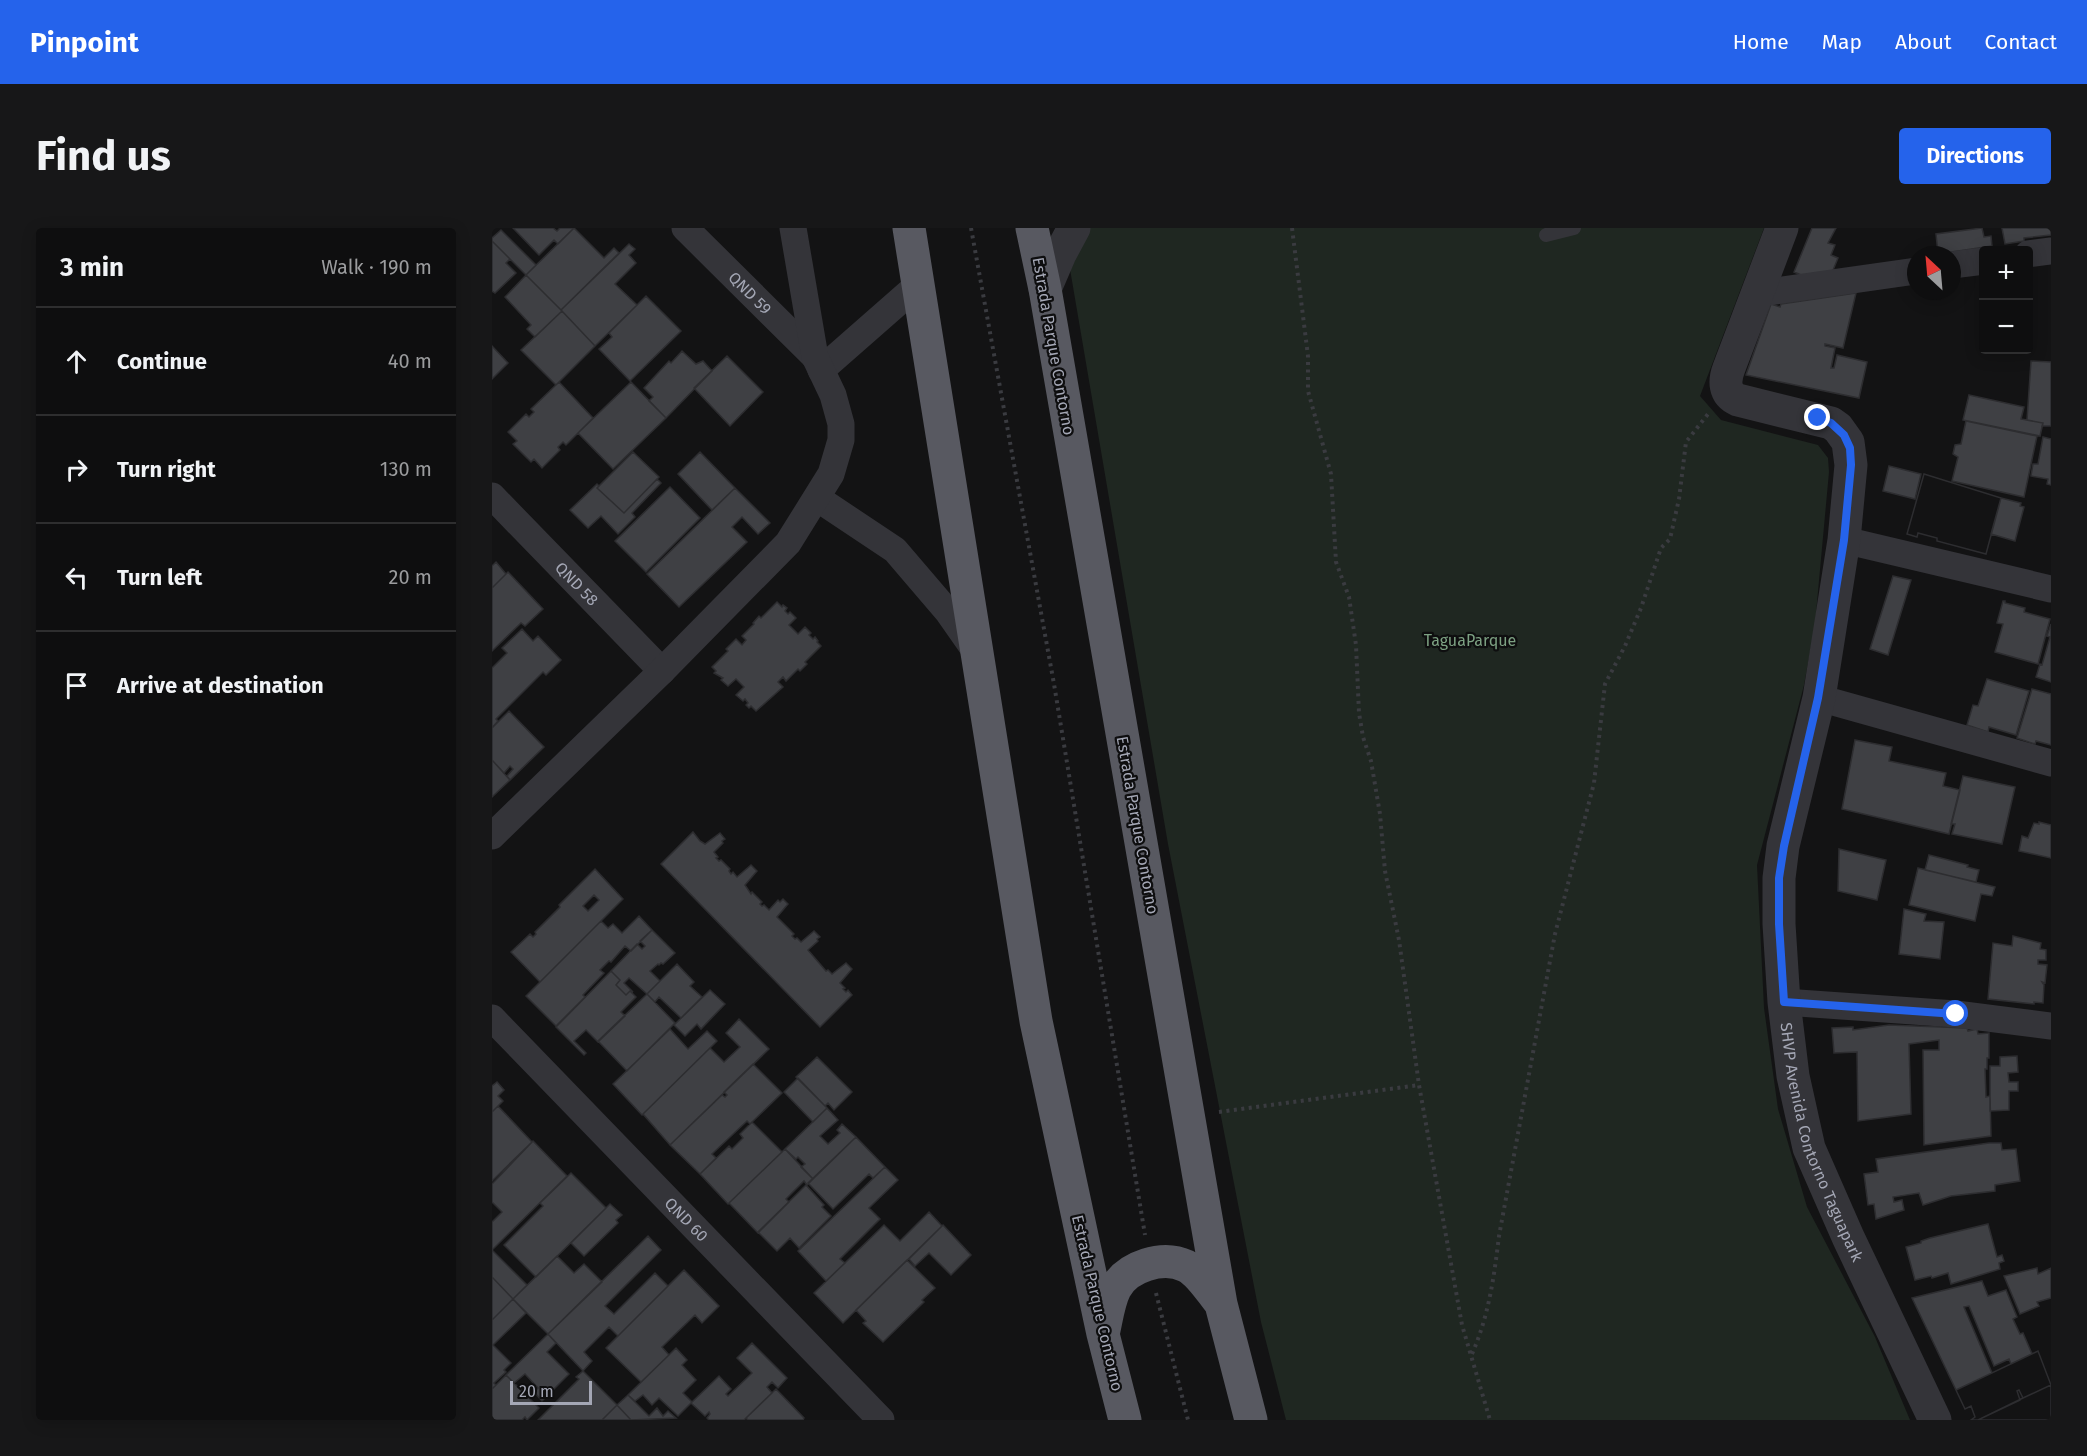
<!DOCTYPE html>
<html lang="en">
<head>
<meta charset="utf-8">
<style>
	:root { --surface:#0e0e0f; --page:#171718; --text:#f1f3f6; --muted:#9b9c9e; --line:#2e2e2f; --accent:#2563eb }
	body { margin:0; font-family:"Fira Sans",sans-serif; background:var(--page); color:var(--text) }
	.controls { position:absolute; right:18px; top:18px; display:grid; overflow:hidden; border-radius:6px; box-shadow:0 3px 15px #0003 }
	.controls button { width:54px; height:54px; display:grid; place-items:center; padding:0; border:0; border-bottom:2px solid var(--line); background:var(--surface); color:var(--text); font:30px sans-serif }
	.compass { position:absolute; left:1415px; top:18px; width:54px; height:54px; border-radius:50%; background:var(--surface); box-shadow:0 3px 15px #0003; rotate:334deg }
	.scale { position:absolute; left:18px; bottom:15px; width:82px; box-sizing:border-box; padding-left:6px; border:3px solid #a4a7b5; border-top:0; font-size:16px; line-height:21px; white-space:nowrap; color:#a4a7b5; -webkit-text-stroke:4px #0e0e0f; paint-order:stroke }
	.stop { position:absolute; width:18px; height:18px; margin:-14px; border:4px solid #2563eb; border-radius:50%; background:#fff }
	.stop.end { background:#2563eb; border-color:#fff; box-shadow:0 2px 6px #0008 }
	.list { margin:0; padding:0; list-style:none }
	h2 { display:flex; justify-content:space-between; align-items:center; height:78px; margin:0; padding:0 24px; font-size:26px }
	h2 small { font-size:20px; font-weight:400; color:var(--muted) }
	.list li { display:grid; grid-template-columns:39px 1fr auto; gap:18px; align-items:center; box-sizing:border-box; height:108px; padding:0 24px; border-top:2px solid var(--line) }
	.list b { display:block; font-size:22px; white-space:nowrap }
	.list em { font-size:20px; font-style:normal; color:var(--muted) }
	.icon { flex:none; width:33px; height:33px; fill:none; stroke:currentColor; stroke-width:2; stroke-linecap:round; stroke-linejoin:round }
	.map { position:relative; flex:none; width:1559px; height:1192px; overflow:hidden; border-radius:6px }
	header { display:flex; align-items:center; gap:36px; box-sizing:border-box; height:84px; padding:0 30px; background:var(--accent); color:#fff }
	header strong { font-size:28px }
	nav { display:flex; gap:33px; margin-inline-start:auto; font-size:21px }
	.intro { display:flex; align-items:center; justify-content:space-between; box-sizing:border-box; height:144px; padding:0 36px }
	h1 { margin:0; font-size:42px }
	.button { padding:15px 27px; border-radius:6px; background:var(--accent); color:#fff; font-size:21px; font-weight:700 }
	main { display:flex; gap:36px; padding:0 36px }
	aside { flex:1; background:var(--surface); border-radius:6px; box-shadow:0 3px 15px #0003 }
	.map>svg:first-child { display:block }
	.green { fill:#1f2721 }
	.building { fill:#3f4044; stroke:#2d2d30; stroke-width:1.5; fill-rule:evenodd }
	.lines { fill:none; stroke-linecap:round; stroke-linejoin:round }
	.path { stroke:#3a3b40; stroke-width:4; stroke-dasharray:3 4.5; stroke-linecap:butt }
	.service { stroke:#343439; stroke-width:14 }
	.minor { stroke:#343439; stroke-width:27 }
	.tertiary { stroke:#343439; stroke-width:33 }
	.trunk { stroke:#585961; stroke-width:33 }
	.route { stroke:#2563eb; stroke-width:8 }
	.labels { text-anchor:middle; stroke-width:4.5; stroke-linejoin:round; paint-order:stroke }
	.street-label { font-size:16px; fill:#a4a7b5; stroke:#0e0e0f }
	.park-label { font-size:16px; fill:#7ca082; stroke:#0e0e0f }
</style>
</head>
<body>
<header>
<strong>Pinpoint</strong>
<nav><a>Home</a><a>Map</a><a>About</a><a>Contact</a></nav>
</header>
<div class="intro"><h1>Find us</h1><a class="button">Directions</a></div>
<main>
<aside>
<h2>3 min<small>Walk · 190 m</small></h2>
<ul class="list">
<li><svg class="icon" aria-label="ahead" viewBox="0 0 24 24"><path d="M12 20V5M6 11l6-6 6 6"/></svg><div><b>Continue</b></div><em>40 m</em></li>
<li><svg class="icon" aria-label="right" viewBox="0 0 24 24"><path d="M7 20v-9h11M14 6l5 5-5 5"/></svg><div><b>Turn right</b></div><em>130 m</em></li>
<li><svg class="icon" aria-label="left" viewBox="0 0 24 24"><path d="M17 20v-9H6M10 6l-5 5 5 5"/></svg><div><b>Turn left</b></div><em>20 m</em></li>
<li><svg class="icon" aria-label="arrive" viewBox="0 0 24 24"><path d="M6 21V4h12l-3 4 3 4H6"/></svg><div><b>Arrive at destination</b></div></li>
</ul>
</aside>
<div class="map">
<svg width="1559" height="1192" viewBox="0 0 1559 1192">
	<rect width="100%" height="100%" fill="#131314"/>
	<path class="green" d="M571 0H1272L1208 168 1229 192 1326 217 1336 230 1337 244 1323 396 1312 457 1265 637 1272 780 1286 881 1315 979 1383 1109 1418 1192H794L769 1094 676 616Z"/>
	<path class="building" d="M21 0H61L65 3 68 0H82L66 16 62 12 47 27Z
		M82 0 112 30 122 20 127 25 69 82 34 47Z
		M1320 0H1344L1336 15 1343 17 1339 27 1346 30 1337 52H1321L1302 44Z
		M1490 0 1492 9 1499 8 1500 18 1446 26 1444 6Z
		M1510 0H1559V7L1532 10V13L1513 16Z
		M9 2 44 37 34 47 0 13V10Z
		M0 13 18 31 14 35 24 45 3 65 0 63Z
		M137 16 143 21 137 27 144 35 123 56 145 77 103 118 69 82Z
		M34 47 70 83 43 109 35 101 39 97 13 69Z
		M1364 65 1351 120 1333 116V118L1343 120 1339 140H1342L1345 127 1375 134 1367 170 1254 147 1279 76 1288 79 1289 76Z
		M154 68 189 103 138 153 107 121 120 109 117 105Z
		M70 83 103 118 64 157 29 122Z
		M0 118 16 135 0 151Z
		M190 123 204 136 211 133 220 143 174 190 157 173 161 169 152 160 177 133 179 135Z
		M235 128 271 164 238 198 202 160Z
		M1539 133 1559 134V198H1550L1551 195 1535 192Z
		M67 154 101 190 74 217 71 214 66 219 68 222 50 240 42 231 39 234 21 216 25 213 16 204 34 186 37 189 42 184 39 181Z
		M139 154 174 190 121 241 86 205Z
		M1477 167 1532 179 1529 191 1551 195 1548 208 1471 192Z
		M1474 193 1545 208 1532 269 1460 253 1466 229 1461 226 1463 217 1469 216Z
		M1551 209 1559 211V257L1555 256 1556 251 1539 248 1541 236H1546Z
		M141 224 167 249 132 285 105 260Z
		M208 224 243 260 220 282 186 246Z
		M1397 238 1429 246 1423 271 1391 263Z
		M1432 246 1509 270 1494 326 1445 313V310L1426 305 1425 309 1415 306Z
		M1432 246 1509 270 1494 326 1445 313V310L1426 305 1425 309 1415 306Z
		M165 251 169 255 140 285 143 289 126 306 109 288 96 300 78 282 105 256 107 258 105 260 132 285Z
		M178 259 208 290 154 344 123 313Z
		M243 260 278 295 266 306 250 289 240 299 255 314 187 379 155 346Z
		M1509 270 1529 275 1528 278 1532 279 1523 313 1499 306Z
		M4 334 14 346 0 360V338Z
		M16 344 51 381 33 398 29 395 0 423V360Z
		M1401 348 1419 352 1396 427 1378 421Z
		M1511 373H1513V375L1533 380 1532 384 1558 391 1546 436 1503 424 1511 396 1505 395Z
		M285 374 290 379 291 377 295 380 293 383 296 386 298 384 304 390 297 397 306 406 313 399 319 405 317 407 321 411 323 409 326 413 325 414 329 418 313 434 315 436 308 443 306 441 294 453 291 449 286 454 291 459 264 483 259 478 257 480 254 477 256 475 253 471 251 473 244 467 252 459 244 451 236 458 229 452 231 450 222 445 224 443 220 439 236 423 234 421 244 411 250 417 254 412 250 408 262 396 261 395 267 388 269 390Z
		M1559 396V454L1544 449 1548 436 1550 437 1558 409 1555 408Z
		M30 401 41 413 46 408 69 432 54 447 51 444 4 491 6 493 0 500V440L15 425 10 420Z
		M1495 451 1537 463 1524 507 1497 499 1496 504 1475 497 1481 477 1486 478Z
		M1540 461 1559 466V517L1544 513 1543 516 1525 510Z
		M17 483 52 519 18 552 15 548 21 541 18 538 12 545 0 532V500Z
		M1363 512 1400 519 1397 533 1454 545 1451 558 1468 562 1457 606 1350 581Z
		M0 532 18 552 0 569Z
		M1471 548 1523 559 1510 616 1460 606 1463 596H1459Z
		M1547 594 1559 597V630L1527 623 1530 608 1536 610 1542 595 1547 596Z
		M201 604 208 613 213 616 228 605 233 611 230 613 231 615 222 624 226 629 224 630 227 633 229 632 238 641 237 643 239 646 241 644 245 649 259 637 265 643 253 657 259 666 260 664 270 674 268 676 270 678 272 677 277 682 286 672 288 674 291 671 296 676 285 689 302 706 300 708 303 711 305 710 309 714 322 703 328 709 325 711 326 713 316 722 334 743 336 742 340 746 354 735 360 741 348 755 353 760 351 761 354 764 356 762 360 767 328 799 169 636Z
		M1347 621 1394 632 1385 672 1346 663Z
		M1437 627 1476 637 1475 639 1487 642 1484 654 1433 642Z
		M1426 640 1503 659 1500 668 1489 666 1483 693 1417 677Z
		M103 641 131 671 48 754 19 724 38 706 41 709 44 706 43 704 68 679 67 677ZM102 667 107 672 96 683 91 678Z
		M1412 681 1434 686 1432 693 1452 694 1448 731 1407 726Z
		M147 688 160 702 139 723 133 718 119 734 117 733 108 742 112 745 91 767 93 769 64 798 34 768 109 693 116 700 121 696 130 705Z
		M160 702 183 725 171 736 169 735 167 737 166 736 158 743 168 753 155 766 137 750 132 755 141 764 138 763 134 767 124 757 128 752 119 743 145 716 150 721 153 718 148 713Z
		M1521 708 1549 715 1548 721 1554 722V732H1546V736L1555 737 1553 755 1550 754 1552 757 1551 775 1542 774V776L1496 771 1501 715 1520 718Z
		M185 736 202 754 198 758 210 769 189 790 167 769 163 774 155 766Z
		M119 743 128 752 124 757 134 767 138 763 144 769 129 784 133 788 106 814 94 802 82 813 94 825 92 827 64 799Z
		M218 762 233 776 209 801 205 796 193 808 182 797Z
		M155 766 183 795 135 843 106 813Z
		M247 791 277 821 178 917 151 886 218 820 232 834 248 819 234 805Z
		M1397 797 1475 800 1476 803 1485 801 1486 806 1497 805V830H1495V841H1493L1494 869 1498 868 1499 908 1432 917 1431 822H1447V812L1417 816 1419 886 1366 893 1365 824 1342 825 1340 800 1361 799V802Z
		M178 801 196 821 215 803 225 813 150 887 121 856Z
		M1525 828 1526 844 1516 845 1517 854H1526V863H1517V882L1498 883V838H1508V829Z
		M325 829 360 864 342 882 336 875 333 878 304 849Z
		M261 836 290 865 258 896 255 893 220 926 224 930 208 946 178 917 230 867 233 869 235 867 232 864Z
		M306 850 335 880 321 894 292 864Z
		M5 854 12 862 6 868 11 873 0 884V858Z
		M6 878 40 914 0 953V884Z
		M335 880 346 892 328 908 336 916 348 905 345 902 350 896 364 909 321 951 309 939 313 936 306 929 304 931 293 921Z
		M260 894 290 924 236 976 208 946 237 918 240 921 251 910 248 906Z
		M364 909 393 939 381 950 377 946 341 981 316 955Z
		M41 913 75 948 0 1022V994L10 984 0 974V956Z
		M1497 915H1509L1510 922 1524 921 1528 953 1503 957V963L1459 968 1431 977 1427 965 1401 969 1402 974 1410 972 1412 982 1384 991 1382 976 1376 977 1372 946 1386 944 1384 931Z
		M293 921 321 951 315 957 312 953 294 971 297 974 266 1005 237 975Z
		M393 939 406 952 377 980 388 991 348 1031 353 1035 334 1053 306 1023Z
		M79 945 114 980 44 1049 12 1017 51 978 48 975Z
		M314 957 332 977 330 979 339 988 307 1020 298 1010 285 1023 266 1004Z
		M118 976 130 987 124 992 126 995 92 1028 79 1015Z
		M437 984 450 998 351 1095 322 1065 392 997 408 1013Z
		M1496 996 1505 1029 1510 1027 1512 1033 1507 1035 1508 1041 1459 1056 1456 1045 1440 1050 1439 1048 1423 1052 1414 1019 1429 1015V1013L1438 1010Z
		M451 997 479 1027 459 1047 437 1025 423 1038 417 1031Z
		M156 1008 169 1022 113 1078 122 1086 163 1045 176 1058 126 1108 117 1099 92 1124 100 1133 91 1143 56 1106Z
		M0 1022 35 1057 21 1071 0 1049Z
		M65 1028 82 1045 92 1036 110 1054 56 1106 21 1071Z
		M415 1032 443 1060 430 1072 432 1074 391 1114 371 1095 374 1093 364 1082Z
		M1545 1040 1546 1046 1559 1040V1070L1545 1074 1547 1078 1528 1086 1512 1048Z
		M192 1042 227 1078 210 1095 203 1087 170 1119 177 1127 149 1154 114 1120Z
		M0 1049 21 1071 0 1092Z
		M1490 1053 1496 1068 1514 1062 1525 1089 1521 1091 1528 1106 1531 1105 1540 1126 1519 1136 1517 1131 1502 1138 1477 1078 1472 1079 1500 1145 1464 1162 1420 1070Z
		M21 1071 34 1085 1 1117 19 1135 12 1142 14 1144 2 1155 4 1157 0 1161V1092Z
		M56 1106 64 1115 55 1124 77 1146 50 1173 42 1164 46 1160 33 1146 22 1155 14 1147Z
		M260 1115 295 1150 286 1160 280 1154 275 1159 280 1165 252 1192H217L215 1190 218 1186 217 1184 213 1188 199 1175 227 1148 239 1161 234 1166 236 1168 260 1145 245 1130Z
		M184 1120 195 1132 190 1137 204 1152 191 1165 200 1174 186 1188 167 1170 160 1177 151 1167 143 1173 136 1167Z
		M1546 1123 1559 1157 1531 1170 1527 1162 1525 1163 1528 1172 1486 1192H1479L1483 1189 1479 1178 1473 1181 1464 1162Z
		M1546 1123 1559 1157 1531 1170 1527 1162 1525 1163 1528 1172 1486 1192H1479L1483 1189 1479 1178 1473 1181 1464 1162Z
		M91 1143 125 1177 110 1192H46L87 1151 84 1149Z
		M14 1147 47 1180 35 1192 33 1189 30 1192H0V1161Z
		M1559 1157V1192H1486L1531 1170Z
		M1559 1157V1192H1486L1531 1170Z
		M284 1161 312 1190 311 1192H256L254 1190Z
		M136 1167 157 1188 165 1180 171 1188 176 1183 184 1190 139 1192 125 1177Z
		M125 1177 139 1192H110Z"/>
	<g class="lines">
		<path class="path" d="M479 0 562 456 653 1007
			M800 0 816 128V163L839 246 844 334 857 369 864 417 867 485 871 509 879 533 888 586 893 643 907 712 927 857 970 1097 998 1192
			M727 884 927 857
			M664 1065 696 1192
			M980 1126C997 1087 1002 1049 1007 1008L1063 706 1102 555 1113 456 1133 418 1149 380 1169 320 1178 311 1187 271 1194 214 1216 186"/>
		<path class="service" d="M1054 7 1082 0"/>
		<g class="minor">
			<path id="s1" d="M193 0 323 129"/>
			<path d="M1536 26 1559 23"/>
			<path d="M1460 37 1492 33"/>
			<path d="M1263 66 1424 43"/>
			<path d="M329 142 427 56"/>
			<path id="s2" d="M0 268 170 443"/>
			<path d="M325 270 403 322 456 384 484 424"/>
			<path d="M1352 312 1559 361"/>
			<path d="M1327 470 1559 535"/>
			<path d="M0 608 170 443 296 315 339 246 349 212V196L341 167 323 129 301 0"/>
			<path d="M1292 774 1464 786 1559 798"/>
			<path id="s3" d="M0 790 389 1192"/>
		</g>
		<g class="tertiary">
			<path id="s4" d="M1290 0 1237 140C1232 153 1232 166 1246 172L1339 195 1346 200 1356 214 1359 237 1352 312 1327 470 1291 618 1287 650V696L1292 774 1301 848 1317 920 1356 1009 1443 1192"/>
			<path d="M553 61 568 26 582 0"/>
		</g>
		<path class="trunk" d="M417 0 544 793 611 1106 633 1192
			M540 0 553 61 729 1076 759 1192
			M612 1102C615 1088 617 1073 623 1061 635 1038 671 1027 694 1038 708 1045 719 1064 729 1076"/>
	</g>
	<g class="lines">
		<path class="route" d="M1326 190 1339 195 1352 207 1358 220 1359 237 1352 312 1326 470 1292 618 1287 650V696L1292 774 1464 786"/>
	</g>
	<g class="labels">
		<g class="street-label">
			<text dy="6" stroke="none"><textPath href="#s1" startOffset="92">QND 59</textPath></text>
			<text transform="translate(562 118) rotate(80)" y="6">Estrada Parque Contorno</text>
			<text dy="6" stroke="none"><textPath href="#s2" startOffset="122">QND 58</textPath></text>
			<text transform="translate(646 597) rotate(80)" y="6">Estrada Parque Contorno</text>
			<text dy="6" stroke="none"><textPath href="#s4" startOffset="1022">SHVP Avenida Contorno Taguapark</textPath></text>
			<text dy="6" stroke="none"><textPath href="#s3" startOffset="280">QND 60</textPath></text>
			<text transform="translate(606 1075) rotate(77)" y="6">Estrada Parque Contorno</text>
		</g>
		<g class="park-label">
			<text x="978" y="418">TaguaParque</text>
		</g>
	</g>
</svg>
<div class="controls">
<button>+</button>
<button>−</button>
</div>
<svg class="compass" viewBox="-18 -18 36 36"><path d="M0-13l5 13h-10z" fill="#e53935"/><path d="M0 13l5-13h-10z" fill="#9b9c9e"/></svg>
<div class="scale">20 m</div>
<div class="stop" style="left:1464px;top:786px"></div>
<div class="stop end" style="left:1326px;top:190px"></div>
</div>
</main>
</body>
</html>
